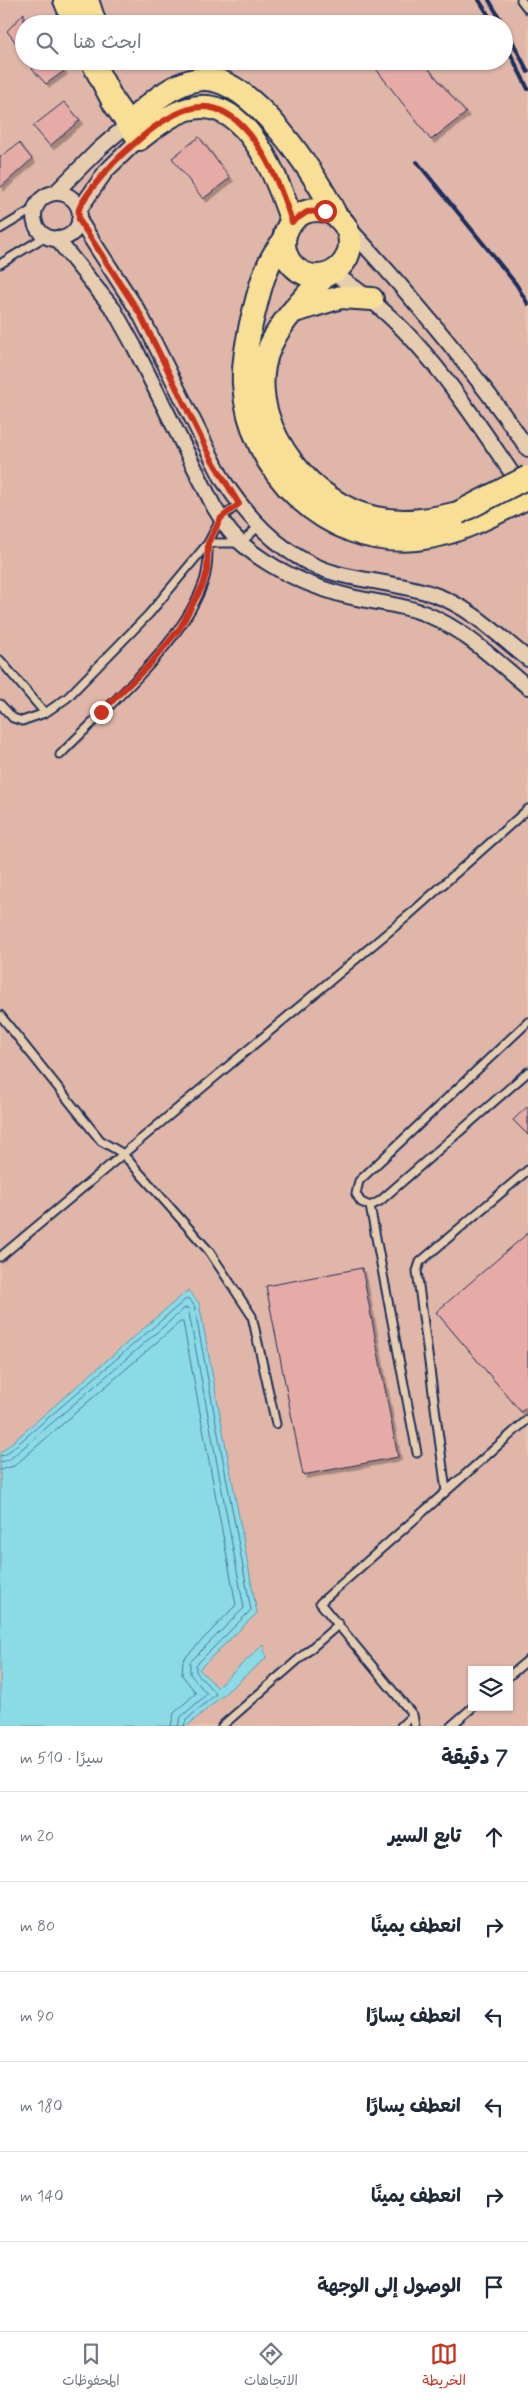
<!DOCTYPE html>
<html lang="ar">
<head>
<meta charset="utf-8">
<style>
	:root { --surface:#fff; --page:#f2f2f3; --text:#1f2937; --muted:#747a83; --line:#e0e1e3; --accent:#c8321e }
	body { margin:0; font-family:Mynerve,"Playpen Sans Arabic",sans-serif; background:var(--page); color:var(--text); direction:rtl }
	.controls { position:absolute; right:15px; bottom:15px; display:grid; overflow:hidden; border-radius:0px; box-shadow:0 1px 4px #0004 }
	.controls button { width:45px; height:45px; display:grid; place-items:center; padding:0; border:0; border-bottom:1px solid var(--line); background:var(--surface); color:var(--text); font:25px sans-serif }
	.stop { position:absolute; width:15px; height:15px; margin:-11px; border:4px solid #c8321e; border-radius:50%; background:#fff }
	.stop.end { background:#c8321e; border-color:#fff; box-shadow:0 1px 5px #0008 }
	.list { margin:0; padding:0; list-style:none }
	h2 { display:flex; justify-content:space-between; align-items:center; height:65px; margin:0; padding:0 20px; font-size:21px }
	h2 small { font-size:16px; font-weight:400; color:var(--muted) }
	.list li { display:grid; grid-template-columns:32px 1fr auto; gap:15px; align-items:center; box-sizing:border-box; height:90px; padding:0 20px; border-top:1px solid var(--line) }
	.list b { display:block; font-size:19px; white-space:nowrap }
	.list em { font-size:16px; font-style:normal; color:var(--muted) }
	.icon { flex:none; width:28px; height:28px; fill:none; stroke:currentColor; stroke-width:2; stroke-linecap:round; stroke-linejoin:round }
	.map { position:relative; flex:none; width:528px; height:1726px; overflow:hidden; direction:ltr }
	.search { position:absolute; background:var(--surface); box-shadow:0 1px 4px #0004; left:15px; right:15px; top:15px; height:55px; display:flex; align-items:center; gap:12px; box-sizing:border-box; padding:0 18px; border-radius:28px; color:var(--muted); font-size:19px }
	.sheet { height:605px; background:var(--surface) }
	nav { display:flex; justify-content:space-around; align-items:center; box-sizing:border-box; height:70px; border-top:1px solid var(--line); background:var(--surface); font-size:14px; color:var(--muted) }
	nav a { display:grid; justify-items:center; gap:2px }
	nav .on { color:var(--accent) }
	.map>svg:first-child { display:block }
	.built { fill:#dfb6a8; fill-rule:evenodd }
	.water { fill:#8bdbe7; stroke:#5e96b0 }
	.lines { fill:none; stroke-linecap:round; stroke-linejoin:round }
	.shore { stroke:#487495; stroke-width:1 }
	.building { fill:#e6aba7; stroke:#1b2f5e; filter:url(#shadow) }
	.service-casing { stroke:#1b2f5e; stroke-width:11 }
	.minor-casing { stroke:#1b2f5e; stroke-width:18 }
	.primary-casing { stroke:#1b2f5e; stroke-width:26 }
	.service { stroke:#e7cdaf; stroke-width:7 }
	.minor { stroke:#e7cdaf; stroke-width:14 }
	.primary { stroke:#f9df96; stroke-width:22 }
	.rail { stroke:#1b2f5e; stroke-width:4 }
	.primary-bridge-casing { stroke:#1b2f5e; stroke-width:26; stroke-linecap:butt }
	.primary-bridge { stroke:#f9df96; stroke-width:22 }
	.route { stroke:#c8321e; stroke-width:6 }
</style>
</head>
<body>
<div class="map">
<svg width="528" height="1726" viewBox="0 0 528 1726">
	<defs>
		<filter id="shadow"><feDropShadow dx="3.5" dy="3.5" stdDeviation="0" flood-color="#0004"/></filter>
	</defs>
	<rect width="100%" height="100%" fill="#e7c3ad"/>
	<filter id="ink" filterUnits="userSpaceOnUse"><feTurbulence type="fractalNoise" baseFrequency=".02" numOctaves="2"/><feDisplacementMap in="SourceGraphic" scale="10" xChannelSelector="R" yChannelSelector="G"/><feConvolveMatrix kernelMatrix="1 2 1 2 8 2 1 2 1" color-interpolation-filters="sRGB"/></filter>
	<g filter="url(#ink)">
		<path class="built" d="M0 0H528V1726H187L266 1658 263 1645 217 1687 0 1453ZM24 24H504V61H24ZM472 1670H509V1707H472Z"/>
		<path class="water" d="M188 1290 199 1303 257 1613 199 1669 217 1687 263 1645 266 1658 187 1726H0V1453Z"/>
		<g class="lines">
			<path class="shore" d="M0 1456 5 1455 186 1299H189L194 1305 251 1610 196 1665V1672L216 1694 186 1720 184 1726
				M0 1462 9 1460 185 1308H188L244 1608 190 1662V1674L207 1694 181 1717 178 1726
				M0 1470 14 1466 180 1322H183L236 1605 183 1660 182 1675 196 1693 174 1713 171 1726"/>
		</g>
		<path class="building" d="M24 13V53L7 31Z
			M40 61H56L64 71 46 84 32 69Z
			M386 61H422L466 113 431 140 376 69Z
			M64 102 80 120 50 146 33 126Z
			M199 137 230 178 203 199 172 158Z
			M19 143 32 159 0 188V157Z
			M528 1106V1135L513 1120Z
			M528 1233V1406L521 1412 436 1312Z
			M362 1268 398 1457 303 1475 266 1286Z"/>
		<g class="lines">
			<g class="service-casing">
				<path id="service" d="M521 0 528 9
					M0 229 35 208
					M0 264 46 236
					M208 543H241L259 526
					M0 660 45 713
					M0 704 13 718 22 721 45 713 67 698 149 614 208 543 221 518 239 504
					M60 755C106 707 180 647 203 584 208 571 208 556 208 543
					M0 1015 101 1141 122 1153 209 1251 252 1316 276 1424
					M528 1022 359 1181 356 1194 361 1202 370 1206 380 1201 528 1072
					M370 1206 417 1453
					M0 1257 410 914 528 809
					M446 1491 417 1271 420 1262 528 1170
					M509 1676 528 1660
					M222 1726 339 1624
					M401 1726 413 1715
					M415 1726 413 1715 320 1603 528 1419
					M451 1726 473 1707"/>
			</g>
			<g class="minor-casing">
				<path id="minor" d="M55 193 99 149 128 124
					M34 216a23 23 0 1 1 46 0a23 23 0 1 1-46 0Z
					M79 210 106 171 139 139
					M79 220 140 314 223 480C250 521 288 561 338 574 370 582 403 584 435 595 470 607 499 636 528 659
					M345 224C411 295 473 369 528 449
					M56 238 114 310 134 346 214 507C220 516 225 527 233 535 263 567 314 589 356 598 379 603 405 605 426 614 465 630 496 661 528 687
					M332 273C416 322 468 410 522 488"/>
			</g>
			<g class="primary-casing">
				<path id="primary" d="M65 0 75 24
					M87 0 95 24
					M92 61 114 103 139 139C153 128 170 114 188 109 246 92 278 180 292 222
					M128 124C147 106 174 81 202 79 251 75 317 176 336 216
					M284 243a33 33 0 1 1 66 0a33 33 0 1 1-66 0Z
					M284 241C264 262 258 297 251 324 247 344 243 364 244 384 249 471 327 548 416 539 457 535 491 515 528 497
					M325 276C302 301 270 330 264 366 252 432 313 505 375 518 404 524 430 520 458 513
					M295 311 341 297 372 299"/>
			</g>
			<use href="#service" class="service"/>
			<use href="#minor" class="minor"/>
			<use href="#primary" class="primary"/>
			<path class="rail" d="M479 0 494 24
				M489 0 503 24
				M504 25 528 72
				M504 41 528 89
				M417 162 516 284 528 304"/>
			<g class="primary-bridge-casing">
				<path id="primary-bridge" d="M458 513 528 477"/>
			</g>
			<use href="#primary-bridge" class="primary-bridge"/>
		</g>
	</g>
	<g class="lines" filter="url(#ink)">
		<path class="route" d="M101 712 150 664 180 628 203 585 207 571 208 543 221 518 239 504 211 458 140 314 79 220C79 217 78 212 79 209 85 194 114 161 127 150 145 134 163 118 186 110 244 89 279 181 292 222L307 212 325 211"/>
	</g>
</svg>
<div class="controls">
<button><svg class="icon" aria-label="layers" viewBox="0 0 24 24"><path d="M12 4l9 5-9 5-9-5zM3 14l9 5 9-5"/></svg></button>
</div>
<div class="stop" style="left:325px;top:211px"></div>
<div class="stop end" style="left:101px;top:712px"></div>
<div class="search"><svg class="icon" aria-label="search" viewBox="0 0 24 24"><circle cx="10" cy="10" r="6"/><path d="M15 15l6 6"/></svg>ابحث هنا</div>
</div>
<section class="sheet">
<h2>7 دقيقة<small>سيرًا · 510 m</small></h2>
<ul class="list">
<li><svg class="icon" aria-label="ahead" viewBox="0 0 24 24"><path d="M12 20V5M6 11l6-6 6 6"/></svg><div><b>تابع السير</b></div><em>20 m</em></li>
<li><svg class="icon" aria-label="right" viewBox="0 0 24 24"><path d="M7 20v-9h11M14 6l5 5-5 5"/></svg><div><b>انعطف يمينًا</b></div><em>80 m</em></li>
<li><svg class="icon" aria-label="left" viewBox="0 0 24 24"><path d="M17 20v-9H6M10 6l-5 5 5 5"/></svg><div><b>انعطف يسارًا</b></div><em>90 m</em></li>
<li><svg class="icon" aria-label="left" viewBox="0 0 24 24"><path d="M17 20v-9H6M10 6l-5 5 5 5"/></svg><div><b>انعطف يسارًا</b></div><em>180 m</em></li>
<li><svg class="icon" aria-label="right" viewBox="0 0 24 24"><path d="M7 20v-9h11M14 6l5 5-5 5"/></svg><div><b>انعطف يمينًا</b></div><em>140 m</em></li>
<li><svg class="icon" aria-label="arrive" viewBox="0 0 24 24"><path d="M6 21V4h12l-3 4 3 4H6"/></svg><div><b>الوصول إلى الوجهة</b></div></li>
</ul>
</section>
<nav>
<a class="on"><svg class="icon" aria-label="map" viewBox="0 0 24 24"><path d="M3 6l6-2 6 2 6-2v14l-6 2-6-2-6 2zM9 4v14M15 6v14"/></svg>الخريطة</a>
<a><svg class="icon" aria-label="directions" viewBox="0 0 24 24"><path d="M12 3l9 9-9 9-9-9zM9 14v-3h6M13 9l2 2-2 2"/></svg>الاتجاهات</a>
<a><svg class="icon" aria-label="saved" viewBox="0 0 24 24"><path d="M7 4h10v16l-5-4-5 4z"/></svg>المحفوظات</a>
</nav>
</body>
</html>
